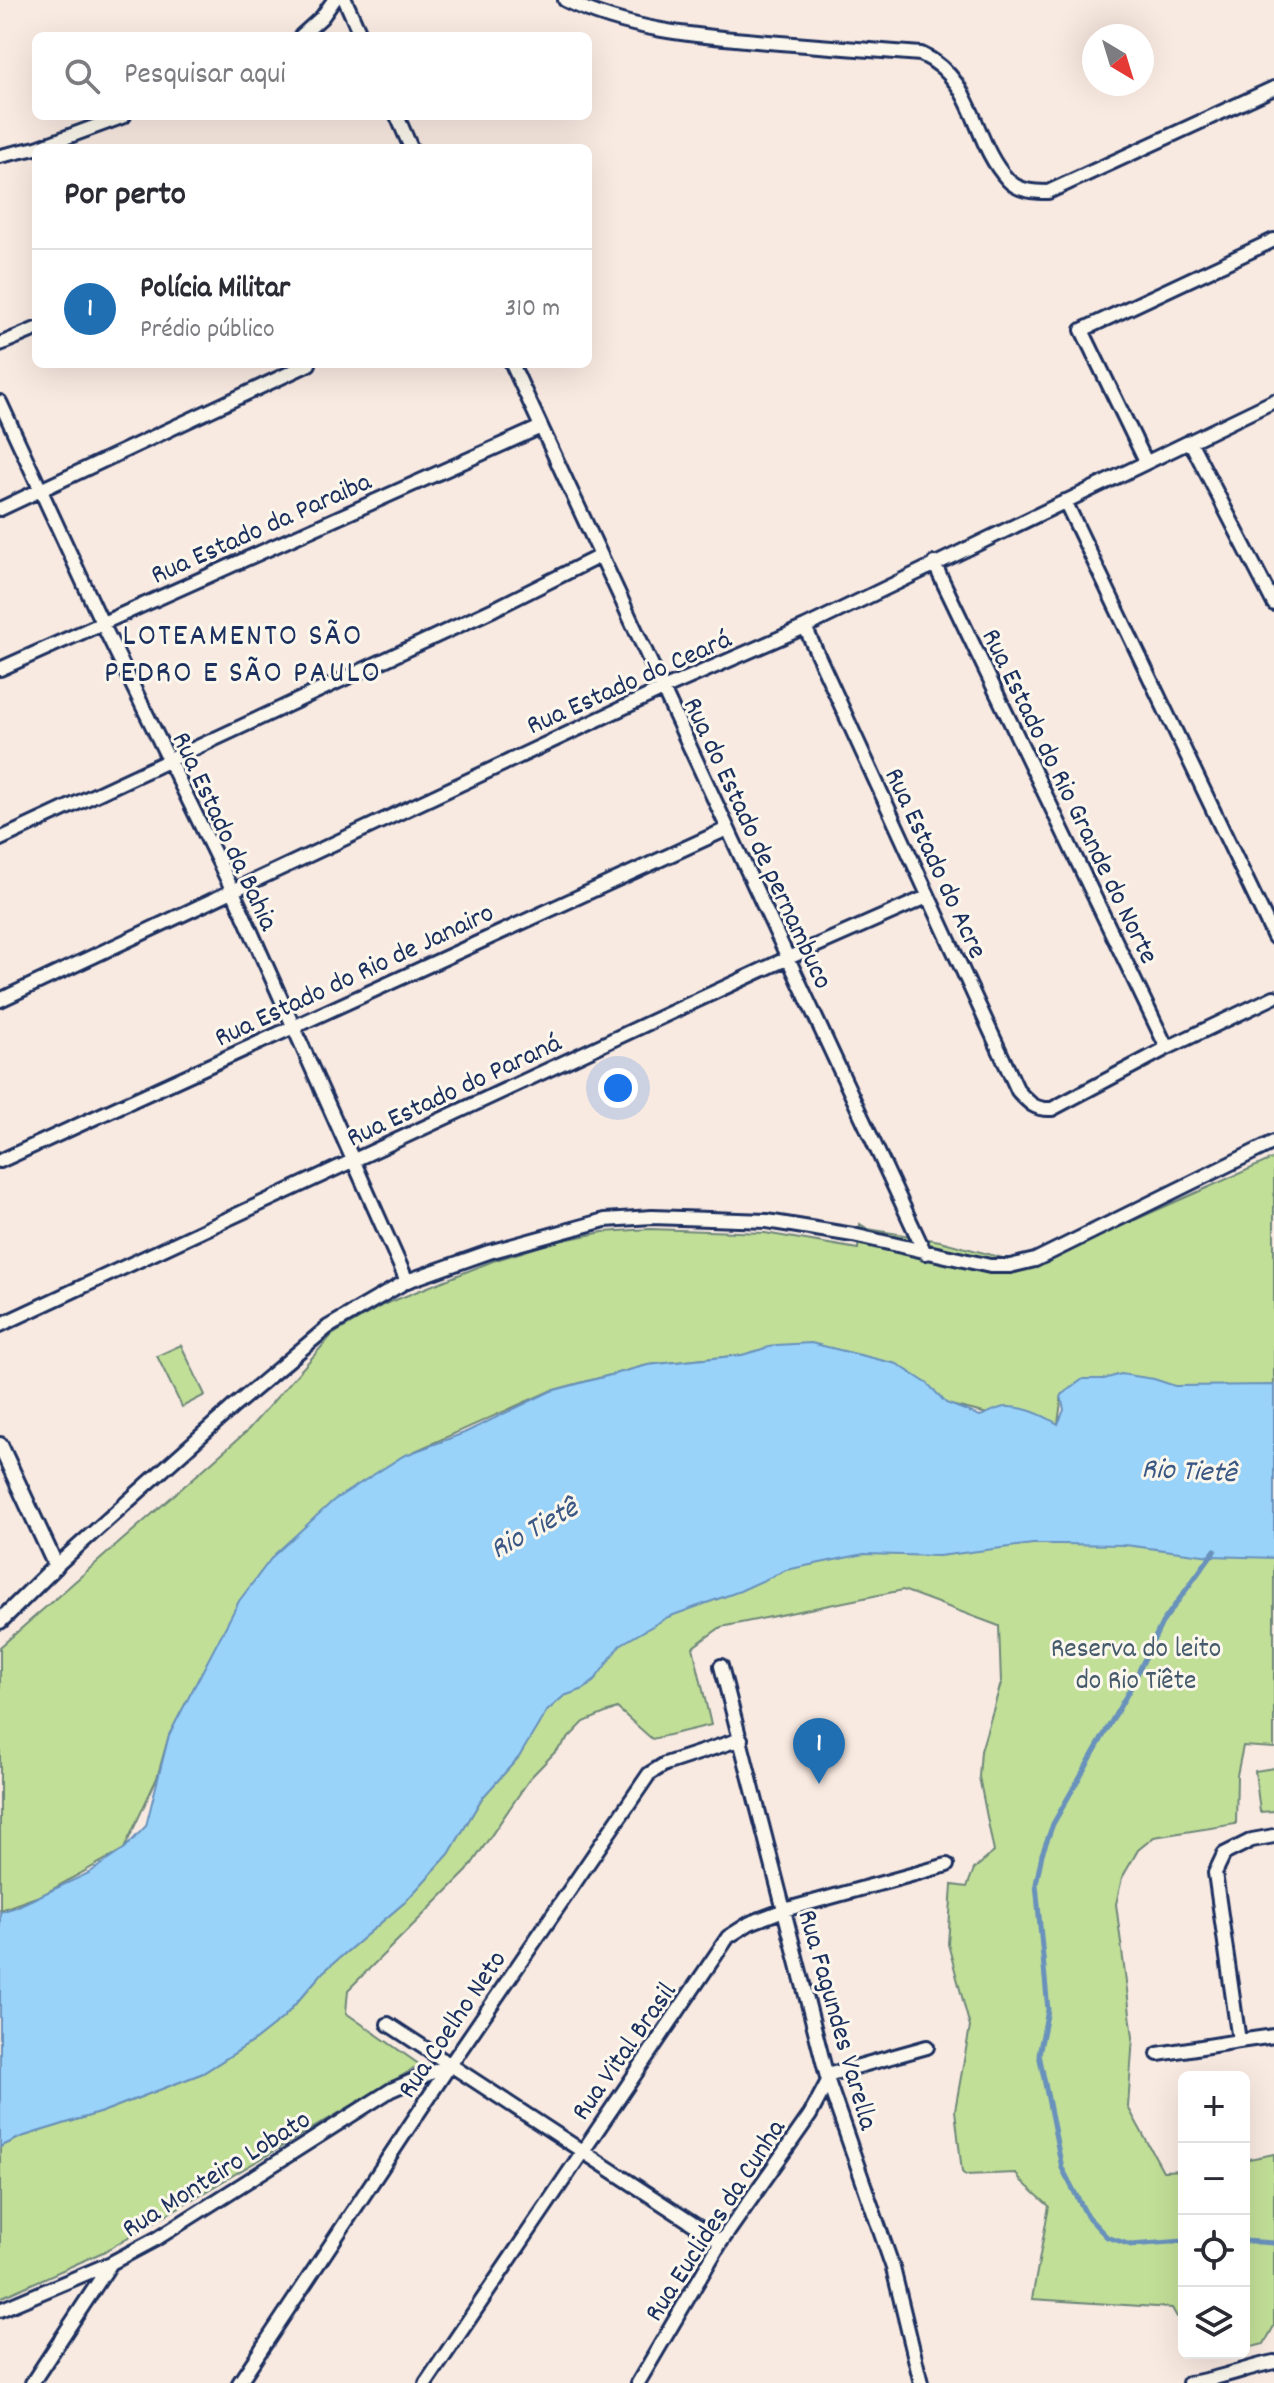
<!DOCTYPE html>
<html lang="pt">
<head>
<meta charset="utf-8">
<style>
	:root { --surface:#fff; --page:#f2f2f3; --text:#2b2b33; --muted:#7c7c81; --line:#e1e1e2; --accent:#1f6fb2 }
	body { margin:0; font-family:Dekko,sans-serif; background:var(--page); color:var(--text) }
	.controls { position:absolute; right:24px; bottom:24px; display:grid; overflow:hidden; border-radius:12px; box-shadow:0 8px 32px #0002 }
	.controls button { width:72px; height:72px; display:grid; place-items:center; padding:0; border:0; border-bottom:2px solid var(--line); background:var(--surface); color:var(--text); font:40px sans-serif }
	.compass { position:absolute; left:1082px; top:24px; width:72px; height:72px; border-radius:50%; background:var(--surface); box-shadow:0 8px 32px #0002; rotate:142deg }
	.you { position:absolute; left:618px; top:1088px; width:28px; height:28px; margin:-20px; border:6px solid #fff; border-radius:50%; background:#1a73e8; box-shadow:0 0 0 12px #1a73e833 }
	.badge { display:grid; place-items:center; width:52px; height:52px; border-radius:50%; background:var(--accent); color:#fff; font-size:26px; font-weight:700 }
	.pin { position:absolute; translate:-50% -66px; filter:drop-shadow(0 2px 4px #0008) }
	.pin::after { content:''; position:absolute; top:42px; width:28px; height:24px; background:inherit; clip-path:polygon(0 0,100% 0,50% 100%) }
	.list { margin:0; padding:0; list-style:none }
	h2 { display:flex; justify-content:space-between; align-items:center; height:104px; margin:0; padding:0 32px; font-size:34px }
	h2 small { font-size:26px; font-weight:400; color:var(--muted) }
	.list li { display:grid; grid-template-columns:52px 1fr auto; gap:24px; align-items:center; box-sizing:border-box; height:120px; padding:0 32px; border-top:2px solid var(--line) }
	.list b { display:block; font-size:30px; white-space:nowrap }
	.list p { margin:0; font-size:26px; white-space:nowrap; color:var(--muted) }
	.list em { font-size:26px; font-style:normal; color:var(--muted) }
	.icon { flex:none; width:44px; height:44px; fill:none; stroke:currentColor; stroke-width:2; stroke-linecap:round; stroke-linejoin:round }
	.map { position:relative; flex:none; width:1274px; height:2383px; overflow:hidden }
	.search { position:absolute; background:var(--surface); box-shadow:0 8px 32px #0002; left:32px; top:32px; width:560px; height:88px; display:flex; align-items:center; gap:20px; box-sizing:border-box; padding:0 28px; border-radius:12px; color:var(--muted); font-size:30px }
	.panel { position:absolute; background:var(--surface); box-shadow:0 8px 32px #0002; left:32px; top:144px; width:560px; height:224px; border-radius:12px }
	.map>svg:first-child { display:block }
	.green { fill:#c2df97; stroke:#6e877a; stroke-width:2 }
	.water { fill:#9ad3fa; stroke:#6791bc; stroke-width:2 }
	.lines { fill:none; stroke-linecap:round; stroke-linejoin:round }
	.stream { stroke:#6791bc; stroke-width:5 }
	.minor-casing { stroke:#1b2f5e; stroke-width:18 }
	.tertiary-casing { stroke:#1b2f5e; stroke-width:20 }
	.minor { stroke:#fbf7ec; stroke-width:12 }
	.tertiary { stroke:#fbf7ec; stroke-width:14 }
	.labels { text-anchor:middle; stroke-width:6; stroke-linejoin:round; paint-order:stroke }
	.street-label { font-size:28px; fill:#1b2f5e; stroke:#fbf7ec }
	.park-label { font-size:28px; fill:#455b6c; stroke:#fbf7ec }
	.water-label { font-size:30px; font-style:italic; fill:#3b5885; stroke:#fbf7ec }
	.quarter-label { font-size:32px; letter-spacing:2px; fill:#1b2f5e; stroke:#fbf7ec }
</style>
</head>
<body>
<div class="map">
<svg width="1274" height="2383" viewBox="0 0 1274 2383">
	<rect width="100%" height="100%" fill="#f9eae1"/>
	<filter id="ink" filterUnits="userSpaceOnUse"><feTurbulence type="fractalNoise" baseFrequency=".0125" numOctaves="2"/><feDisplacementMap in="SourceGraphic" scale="16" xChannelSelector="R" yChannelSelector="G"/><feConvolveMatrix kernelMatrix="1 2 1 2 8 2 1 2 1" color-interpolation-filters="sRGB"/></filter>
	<g filter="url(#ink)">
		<path class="green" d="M1274 1158V1386L1062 1394 1058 1424 988 1414 742 1355 648 1365 550 1391 415 1451 261 1572 223 1633 169 1735 157 1778 124 1849 42 1895 0 1910V1647L246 1432 332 1335 383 1305 493 1261 554 1242 603 1232 650 1229 765 1233 858 1249 860 1224 868 1229 940 1241 1010 1260 1054 1256Z
			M181 1345 205 1395 182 1407 157 1356Z
			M1274 1535V1748L1243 1746 1237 1775 1236 1824 1154 1837 1138 1850 1122 1878 1116 1904 1133 2037 1128 2107 1163 2171 1184 2170V2319L1177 2317 1172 2308 1032 2299 1049 2206 1019 2179 1016 2173 965 2175 962 2172 955 2110 970 2027 948 1944 952 1885 967 1887 974 1869 994 1852 979 1777 981 1751 1001 1683 999 1626 903 1590 721 1627 693 1647 711 1725 652 1739 617 1708 584 1722 531 1777 467 1871 348 1990 346 2013 420 2065 103 2252 0 2298V2147L21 2137 102 2112 203 2073 255 2040 284 2017 323 1972 405 1902 449 1854 482 1798 519 1757 533 1731 518 1711 753 1551Z
			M1274 1768V1811L1260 1812 1255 1771Z
			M1274 2154V2326L1264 2344 1244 2349V2160Z"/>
		<path class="water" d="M811 1343 897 1364 928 1384 946 1403 980 1416C989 1414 997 1407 1006 1407 1024 1406 1043 1415 1058 1424L1064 1410 1061 1395 1083 1379H1104L1121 1374 1154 1379 1175 1386 1274 1385V1558L1211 1556 1125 1545 1060 1544H1033L939 1556 864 1554 786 1570 740 1591 668 1617 620 1645 594 1681 584 1689 564 1696 546 1712 519 1757 482 1798 449 1854 405 1902 323 1972 284 2017 255 2040 203 2073 102 2112 21 2137 0 2147V1912L16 1907 89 1873 124 1849 146 1826 169 1735 239 1601 273 1556 334 1500 403 1456 464 1433 551 1391 648 1365 742 1355 776 1345Z"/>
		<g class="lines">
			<path class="stream" d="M1184 2241 1131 2245 1107 2237 1087 2216 1062 2168 1039 2054 1048 2010 1036 1884 1042 1854 1053 1824 1130 1689 1162 1623 1215 1550
				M1244 2241 1274 2243"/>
			<g class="minor-casing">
				<path id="minor" d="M345 0 361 36
					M565 0C629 31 697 36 768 42 819 46 870 50 921 54 977 80 971 141 1008 180 1018 191 1034 192 1048 192L1274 88
					M301 36 322 17 334 0
					M397 116 411 148
					M37 148 124 116
					M0 156 36 148
					M0 344 36 329
					M512 364 925 1253
					M0 402 102 623 232 889 407 1281
					M1190 441 1274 604
					M1146 462 1082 330 1274 240
					M1065 501 1274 937
					M0 509 309 364
					M934 563 1167 1048
					M805 627 1018 1091C1029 1103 1035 1110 1052 1109L1167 1048 1274 997
					M0 669 541 427
					M0 839 494 609 600 556
					M0 1000 663 689 805 627 1274 401
					M0 1161 727 829
					M0 1325 788 958 927 897
					M56 1566 233 1407 328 1327 407 1281 489 1252 605 1220 652 1217 767 1221 853 1235 990 1266H1010L1035 1260 1274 1142
					M721 1666 828 2081 893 2268 921 2383
					M1274 1836 1252 1840 1224 1854 1215 1873 1239 2041 1274 2036
					M388 2024 721 2242
					M1158 2054 1239 2041
					M827 2075 927 2047
					M0 2310 111 2263 156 2239 391 2090 449 2065
					M32 2383 111 2263
					M239 2383 450 2065 649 1774 665 1764 741 1739
					M426 2383 728 1937 750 1923 784 1910 947 1865
					M638 2383 721 2242 810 2115 828 2081
					M1189 2383C1219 2379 1245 2368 1274 2362"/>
			</g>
			<g class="tertiary-casing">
				<path id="tertiary" d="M0 1445 56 1566 0 1621"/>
			</g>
			<use href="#minor" class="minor"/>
			<use href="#tertiary" class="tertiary"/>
		</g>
	</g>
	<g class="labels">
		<g class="street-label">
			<text transform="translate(260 526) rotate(-24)" y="10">Rua Estado da Paraiba</text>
			<text transform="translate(628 680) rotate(-24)" y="10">Rua Estado do Ceará</text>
			<text transform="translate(1072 795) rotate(64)" y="10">Rua Estado do Rio Grande do Norte</text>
			<text transform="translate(227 830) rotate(65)" y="10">Rua Estado da Bahia</text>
			<text transform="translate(760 842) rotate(65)" y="10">Rua do Estado de pernambuco</text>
			<text transform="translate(938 862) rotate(65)" y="10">Rua Estado do Acre</text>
			<text transform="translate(353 973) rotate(-25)" y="10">Rua Estado do Rio de Janairo</text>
			<text transform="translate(453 1088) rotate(-25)" y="10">Rua Estado do Paraná</text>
			<text transform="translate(840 2019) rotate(74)" y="10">Rua Fagundes Varella</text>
			<text transform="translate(450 2023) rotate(-56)" y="10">Rua Coelho Neto</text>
			<text transform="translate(622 2050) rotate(-55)" y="10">Rua Vital Brasil</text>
			<text transform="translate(215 2172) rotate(-32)" y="10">Rua Monteiro Lobato</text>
			<text transform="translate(713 2219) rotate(-57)" y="10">Rua Euclides da Cunha</text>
		</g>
		<g class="park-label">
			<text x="1136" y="1656">Reserva do leito<tspan x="1136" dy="32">do Rio Tiête</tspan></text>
		</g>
		<g class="water-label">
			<text transform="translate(1189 1469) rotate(3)" y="10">Rio Tietê</text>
			<text transform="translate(533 1527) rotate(-29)" y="10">Rio Tietê</text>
		</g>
		<g class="quarter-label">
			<text x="243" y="644">LOTEAMENTO SÃO<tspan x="243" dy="37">PEDRO E SÃO PAULO</tspan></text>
		</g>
	</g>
</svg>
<div class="controls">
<button>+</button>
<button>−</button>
<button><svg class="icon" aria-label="locate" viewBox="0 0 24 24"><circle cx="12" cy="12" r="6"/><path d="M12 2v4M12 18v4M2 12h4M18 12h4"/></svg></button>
<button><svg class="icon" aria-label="layers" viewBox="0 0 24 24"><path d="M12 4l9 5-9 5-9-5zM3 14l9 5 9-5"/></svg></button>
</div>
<svg class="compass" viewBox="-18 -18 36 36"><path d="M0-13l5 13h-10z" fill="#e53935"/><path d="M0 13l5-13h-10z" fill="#7c7c81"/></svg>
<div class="you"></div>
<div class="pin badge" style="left:819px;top:1784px">1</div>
<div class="search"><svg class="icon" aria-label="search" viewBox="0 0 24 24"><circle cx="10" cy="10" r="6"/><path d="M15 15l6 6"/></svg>Pesquisar aqui</div>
<section class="panel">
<h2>Por perto<small></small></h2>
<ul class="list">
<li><span class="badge">1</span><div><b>Polícia Militar</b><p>Prédio público</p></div><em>310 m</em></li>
</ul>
</section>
</div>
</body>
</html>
